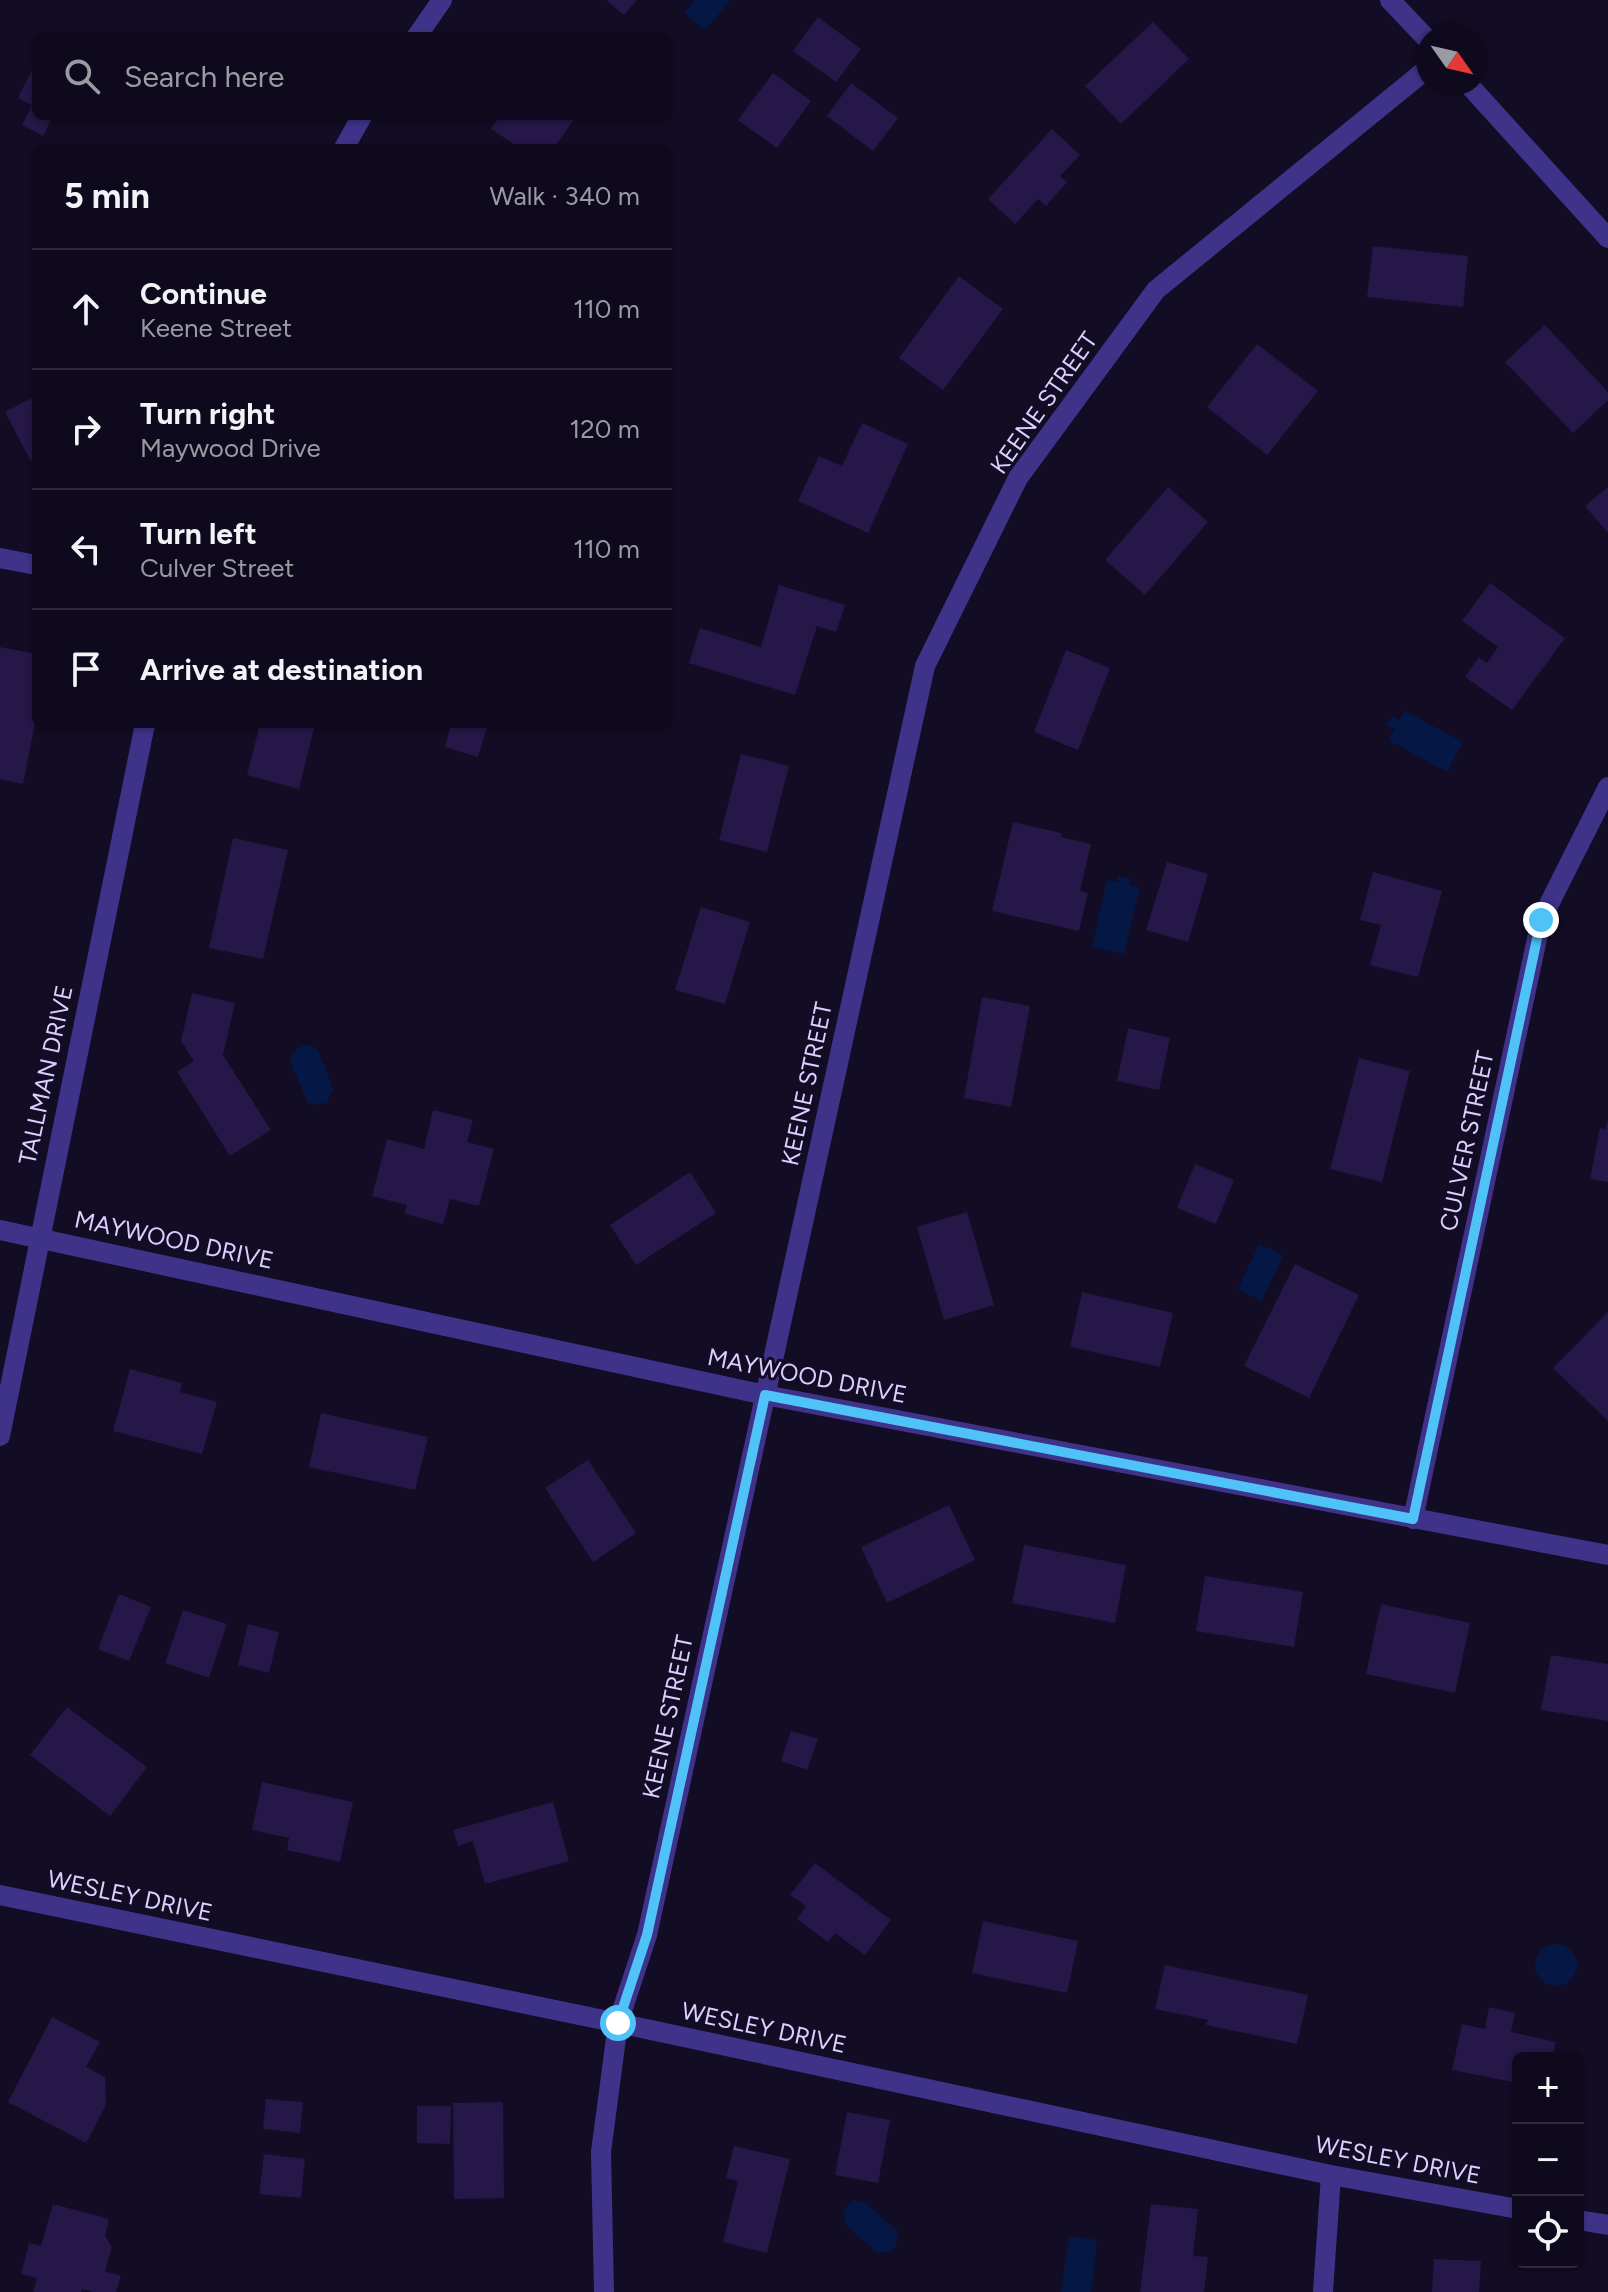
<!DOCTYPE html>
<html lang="en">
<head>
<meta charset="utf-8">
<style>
	:root { --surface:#0e091c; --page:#1c1729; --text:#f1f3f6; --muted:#9b9aa3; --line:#2e2a3b }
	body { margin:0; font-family:Figtree,sans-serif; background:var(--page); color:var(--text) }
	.controls { position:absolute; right:24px; bottom:24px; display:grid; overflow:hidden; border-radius:12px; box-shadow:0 2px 6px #0004 }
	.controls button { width:72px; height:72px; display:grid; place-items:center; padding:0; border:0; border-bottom:2px solid var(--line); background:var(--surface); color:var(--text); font:40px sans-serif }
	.compass { position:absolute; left:1416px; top:24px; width:72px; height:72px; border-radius:50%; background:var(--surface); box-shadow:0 2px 6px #0004; rotate:124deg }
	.stop { position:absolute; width:24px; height:24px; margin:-18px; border:6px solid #4fc3f7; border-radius:50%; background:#fff }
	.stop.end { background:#4fc3f7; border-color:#fff; box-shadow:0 2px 8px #0008 }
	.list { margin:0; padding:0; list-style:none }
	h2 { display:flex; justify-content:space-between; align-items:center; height:104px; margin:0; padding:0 32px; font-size:34px }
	h2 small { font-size:26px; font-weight:400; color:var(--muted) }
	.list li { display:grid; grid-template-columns:52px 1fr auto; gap:24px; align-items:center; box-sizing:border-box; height:120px; padding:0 32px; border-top:2px solid var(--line) }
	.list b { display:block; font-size:30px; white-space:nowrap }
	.list p { margin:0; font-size:26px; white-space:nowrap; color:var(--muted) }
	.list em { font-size:26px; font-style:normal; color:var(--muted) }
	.icon { flex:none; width:44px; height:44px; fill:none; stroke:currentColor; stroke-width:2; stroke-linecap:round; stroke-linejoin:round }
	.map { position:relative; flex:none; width:1608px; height:2292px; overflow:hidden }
	.search { position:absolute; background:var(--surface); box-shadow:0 2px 6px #0004; left:32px; top:32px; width:640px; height:88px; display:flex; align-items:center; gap:20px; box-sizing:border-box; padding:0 28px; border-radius:12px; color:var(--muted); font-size:30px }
	.panel { position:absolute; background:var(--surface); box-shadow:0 2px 6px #0004; left:32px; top:144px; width:640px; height:584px; border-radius:12px }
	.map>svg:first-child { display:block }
	.water { fill:#051745 }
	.building { fill:#251747 }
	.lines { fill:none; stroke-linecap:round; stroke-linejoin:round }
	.street { stroke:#3e3388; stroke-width:20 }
	.route { stroke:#4fc3f7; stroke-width:10 }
	.labels { text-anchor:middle; stroke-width:6; stroke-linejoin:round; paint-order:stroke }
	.street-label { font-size:24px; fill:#dad0ff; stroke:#130c25 }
</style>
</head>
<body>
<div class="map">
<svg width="1608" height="2292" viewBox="0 0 1608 2292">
	<rect width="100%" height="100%" fill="#130c25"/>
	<path class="water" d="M695 0H731L705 30 684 13Z
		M1405 711 1463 742 1447 772 1388 740 1395 728 1387 726 1392 716 1399 720Z
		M1118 876 1130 879 1129 884 1140 887 1124 954 1092 947 1107 880 1117 882Z
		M308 1045 316 1047 319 1052 333 1089 327 1103 315 1105 308 1103 291 1063V1056C296 1049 299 1046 308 1045Z
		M1259 1244 1283 1255 1262 1301 1238 1290Z
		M1535 1965a21 21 0 1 1 42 0a21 21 0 1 1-42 0Z
		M853 2200 866 2203 897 2231C901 2247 891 2255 876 2252L845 2224 844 2210Z
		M1069 2236 1093 2239 1097 2243 1091 2292H1061Z"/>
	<path class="building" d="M606 0H637L624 15Z
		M818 17 861 49 836 82 793 51Z
		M1153 22 1189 59 1121 124 1085 86Z
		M32 70 36 72V116H53L43 136 22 125 32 105 18 98Z
		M773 73 811 101 777 148 738 120Z
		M851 83 898 118 873 151 827 116Z
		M500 116H576L554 148H520L491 129Z
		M1052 129 1080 155 1060 176 1067 182 1046 206 1038 199 1015 224 988 199Z
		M1373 246 1468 256 1463 307 1367 297Z
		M959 276 1003 309 943 390 899 358Z
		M1545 325 1608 392V400L1573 433 1505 362Z
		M1257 344 1318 391 1267 455 1207 407Z
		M36 396V464L33 465 5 412Z
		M862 423 908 444 868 533 798 501 819 456 842 466Z
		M1168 487 1208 522 1145 595 1105 560Z
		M1608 487V533L1585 506Z
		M1490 583 1565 638 1512 710 1465 677 1479 657 1487 663 1498 647 1462 621Z
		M779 585 845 605 836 632 817 626 795 695 689 663 700 628 761 647Z
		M0 647 36 654V718L23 784 0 779Z
		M1066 650 1110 668 1078 750 1034 732Z
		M260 724H315L299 789 247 775Z
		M451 724H488L478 757 445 747Z
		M741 754 789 766 767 852 719 840Z
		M1013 822 1061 833V837L1091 844 1080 891 1088 893 1079 931 992 911Z
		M233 838 288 850 263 959 209 948Z
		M1167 862 1208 874 1188 942 1146 930Z
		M1373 872 1442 891 1418 977 1370 965 1381 925 1360 920Z
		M701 907 750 922 725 1004 675 990Z
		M192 993 235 1003 223 1055 271 1130 230 1156 177 1072 194 1061 181 1041Z
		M982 997 1030 1006 1011 1107 964 1098Z
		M1128 1028 1170 1038 1159 1090 1117 1081Z
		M1359 1058 1410 1071 1382 1182 1330 1169Z
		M433 1110 473 1120 467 1142 494 1149 479 1206 450 1199 443 1224 405 1214 407 1205 372 1196 387 1139 424 1149Z
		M1607 1122H1608V1182L1590 1179 1600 1128 1605 1129Z
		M1195 1164 1234 1180 1216 1224 1177 1208Z
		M690 1172 716 1213 636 1265 610 1225Z
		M967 1212 994 1305 944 1320 917 1227Z
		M1295 1264 1359 1295 1309 1398 1244 1366Z
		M1082 1292 1173 1313 1160 1367 1070 1347Z
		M1608 1312V1421L1553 1368Z
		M130 1369 182 1383 180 1392 217 1402 202 1454 113 1431Z
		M321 1413 428 1437 415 1490 309 1467Z
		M588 1460 636 1533 593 1562 545 1488Z
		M949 1505 975 1560 887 1603 861 1547Z
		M1024 1545 1126 1565 1115 1623 1012 1603Z
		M1205 1576 1303 1592 1294 1647 1196 1631Z
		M119 1594 151 1607 129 1661 98 1649Z
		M1381 1604 1470 1623 1455 1693 1366 1674Z
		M183 1610 227 1624 209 1678 165 1663Z
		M248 1624 279 1632 269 1673 238 1665Z
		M1551 1655 1608 1664V1721L1541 1710Z
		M67 1707 147 1767 110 1816 30 1755Z
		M791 1731 818 1739 807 1770 781 1761Z
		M262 1782 353 1802 340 1862 287 1850 289 1838 252 1830Z
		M553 1802 569 1861 485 1884 473 1841 458 1846 453 1830Z
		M815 1863 891 1920 865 1955 835 1933 828 1942 797 1919 806 1906 790 1895Z
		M983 1921 1078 1941 1067 1993 972 1973Z
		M1165 1965 1308 1995 1297 2044 1206 2025 1208 2020 1155 2009Z
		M1489 2007 1515 2013 1511 2032 1556 2042 1552 2058H1518V2083L1452 2070 1462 2024 1485 2029Z
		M52 2017 100 2042 86 2067 105 2077 106 2105 86 2143 8 2102Z
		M266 2099 303 2102 300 2133 263 2129Z
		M503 2102 504 2198 454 2199 453 2103Z
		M417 2106H451L450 2144 417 2143Z
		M847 2112 890 2120 878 2183 835 2175Z
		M734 2146 790 2159 767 2253 723 2242 738 2181 726 2178Z
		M264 2154 305 2159 301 2198 259 2194Z
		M53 2204 109 2219 105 2236 112 2247 105 2271 121 2276 116 2292H93L82 2289 81 2292H33L37 2278 21 2274 29 2243 41 2246Z
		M1151 2204 1198 2209 1193 2256 1208 2257 1204 2292H1140Z
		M1434 2259 1481 2261 1479 2292H1432Z"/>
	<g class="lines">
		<path class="street" d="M1390 0 1428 40
			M417 36 442 0
			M1468 84 1608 238
			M344 148 362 116
			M0 558 36 565
			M0 1230 765 1395 1608 1555
			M0 1436 145 724
			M1413 1519 1541 920 1608 787
			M0 1895 618 2023 1331 2175 1518 2209
			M1578 2220 1608 2225
			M604 2292 601 2152 618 2023 647 1935 925 666 1018 478 1156 290 1428 68
			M1323 2292 1331 2175"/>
	</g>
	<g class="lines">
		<path class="route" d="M618 2023 647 1935 765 1395 1413 1519 1541 920"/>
	</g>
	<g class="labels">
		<g class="street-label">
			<text transform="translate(1044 403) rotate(-55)" y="8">KEENE STREET</text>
			<text transform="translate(46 1075) rotate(-78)" y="8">TALLMAN DRIVE</text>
			<text transform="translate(807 1084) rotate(-78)" y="8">KEENE STREET</text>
			<text transform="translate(1467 1141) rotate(-78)" y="8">CULVER STREET</text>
			<text transform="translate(174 1240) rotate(12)" y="8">MAYWOOD DRIVE</text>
			<text transform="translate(807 1376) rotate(11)" y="8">MAYWOOD DRIVE</text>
			<text transform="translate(668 1717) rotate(-78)" y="8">KEENE STREET</text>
			<text transform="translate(130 1896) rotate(12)" y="8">WESLEY DRIVE</text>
			<text transform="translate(764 2028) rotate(12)" y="8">WESLEY DRIVE</text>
			<text transform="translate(1398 2160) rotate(11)" y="8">WESLEY DRIVE</text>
		</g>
	</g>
</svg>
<div class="controls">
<button>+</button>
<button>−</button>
<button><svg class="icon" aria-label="locate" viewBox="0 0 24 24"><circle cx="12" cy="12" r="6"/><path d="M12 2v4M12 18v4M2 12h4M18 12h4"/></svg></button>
</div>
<svg class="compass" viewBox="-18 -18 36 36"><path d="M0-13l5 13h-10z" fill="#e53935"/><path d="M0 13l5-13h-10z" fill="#9b9aa3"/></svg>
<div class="stop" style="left:618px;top:2023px"></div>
<div class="stop end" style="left:1541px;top:920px"></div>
<div class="search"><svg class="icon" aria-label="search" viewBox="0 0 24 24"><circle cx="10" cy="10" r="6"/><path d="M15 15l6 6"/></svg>Search here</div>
<section class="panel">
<h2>5 min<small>Walk · 340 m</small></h2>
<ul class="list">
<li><svg class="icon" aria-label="ahead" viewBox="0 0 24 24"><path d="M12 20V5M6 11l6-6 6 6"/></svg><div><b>Continue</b><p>Keene Street</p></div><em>110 m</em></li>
<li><svg class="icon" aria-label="right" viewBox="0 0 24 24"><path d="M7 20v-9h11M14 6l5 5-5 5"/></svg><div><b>Turn right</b><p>Maywood Drive</p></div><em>120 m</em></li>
<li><svg class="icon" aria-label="left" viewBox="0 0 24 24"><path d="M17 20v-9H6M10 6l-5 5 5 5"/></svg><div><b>Turn left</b><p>Culver Street</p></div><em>110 m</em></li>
<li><svg class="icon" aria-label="arrive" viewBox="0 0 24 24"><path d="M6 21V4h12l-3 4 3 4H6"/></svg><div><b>Arrive at destination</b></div></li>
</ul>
</section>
</div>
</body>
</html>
